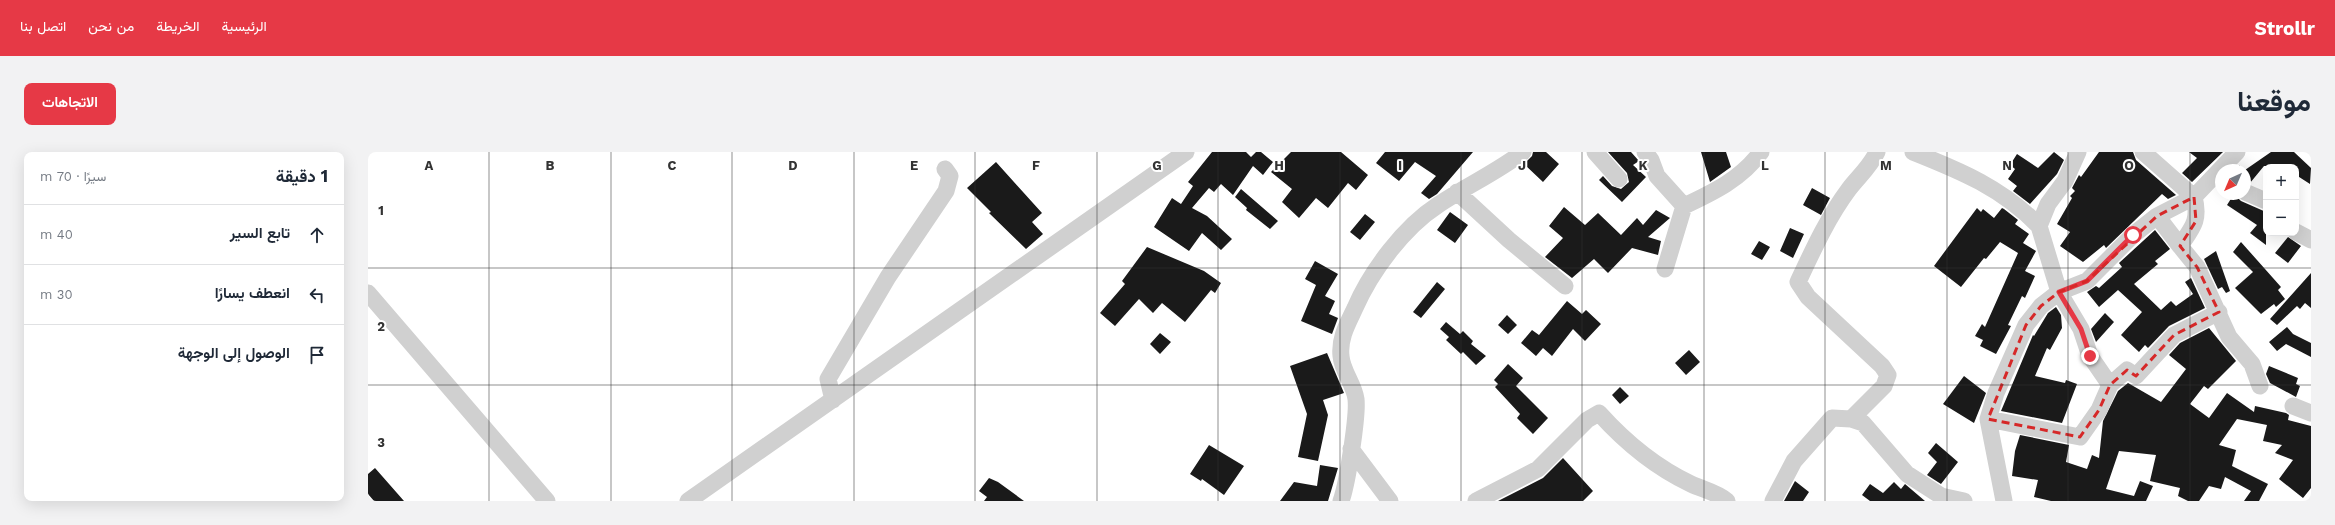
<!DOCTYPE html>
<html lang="ar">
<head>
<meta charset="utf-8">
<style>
	:root { --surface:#fff; --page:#f2f2f3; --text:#1f2937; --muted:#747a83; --line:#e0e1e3; --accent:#e63946 }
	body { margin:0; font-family:"Work Sans",Vazirmatn,sans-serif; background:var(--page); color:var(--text); direction:rtl }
	.controls { position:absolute; right:12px; top:12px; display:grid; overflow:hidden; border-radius:8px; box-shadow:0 4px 16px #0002 }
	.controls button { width:36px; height:36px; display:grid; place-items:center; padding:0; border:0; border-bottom:1px solid var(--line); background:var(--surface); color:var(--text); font:20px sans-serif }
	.compass { position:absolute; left:1847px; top:12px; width:36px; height:36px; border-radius:50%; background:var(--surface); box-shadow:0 4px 16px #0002; rotate:224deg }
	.stop { position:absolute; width:12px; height:12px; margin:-9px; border:3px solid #e63946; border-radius:50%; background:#fff }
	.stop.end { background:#e63946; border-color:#fff; box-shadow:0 1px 4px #0008 }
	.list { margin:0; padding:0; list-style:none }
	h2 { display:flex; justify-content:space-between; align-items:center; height:52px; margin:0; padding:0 16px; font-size:17px }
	h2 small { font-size:13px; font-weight:400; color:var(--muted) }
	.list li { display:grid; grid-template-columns:26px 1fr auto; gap:12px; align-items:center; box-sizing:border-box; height:60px; padding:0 16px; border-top:1px solid var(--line) }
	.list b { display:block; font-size:15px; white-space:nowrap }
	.list em { font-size:13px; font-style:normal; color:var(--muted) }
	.icon { flex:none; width:22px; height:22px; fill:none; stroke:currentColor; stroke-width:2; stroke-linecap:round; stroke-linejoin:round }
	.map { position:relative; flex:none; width:1943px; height:349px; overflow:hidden; direction:ltr; border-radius:8px }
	header { display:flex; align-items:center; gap:24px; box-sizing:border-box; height:56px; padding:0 20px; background:var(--accent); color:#fff }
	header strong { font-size:19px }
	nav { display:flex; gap:22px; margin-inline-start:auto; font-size:14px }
	.intro { display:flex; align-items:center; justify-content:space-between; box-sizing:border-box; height:96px; padding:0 24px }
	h1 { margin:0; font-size:28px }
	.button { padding:10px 18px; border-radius:8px; background:var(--accent); color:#fff; font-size:14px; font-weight:700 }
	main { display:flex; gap:24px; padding:0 24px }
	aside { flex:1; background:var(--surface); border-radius:8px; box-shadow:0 4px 16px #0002 }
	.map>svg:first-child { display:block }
	.building { fill:#1a1a1a }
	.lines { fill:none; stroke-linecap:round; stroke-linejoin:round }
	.street { stroke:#d0d0d0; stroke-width:17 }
	.route { stroke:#e63946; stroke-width:5 }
	.marked { fill:none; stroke:#d62828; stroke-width:3; stroke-dasharray:8 5; stroke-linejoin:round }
	.grid { fill:none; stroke:#333; stroke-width:1; stroke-opacity:0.55 }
	.grid-label { font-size:13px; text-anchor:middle; font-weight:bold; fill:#333; stroke:#fff; stroke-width:4; stroke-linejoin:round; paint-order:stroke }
</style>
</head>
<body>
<header>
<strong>Strollr</strong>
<nav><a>الرئيسية</a><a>الخريطة</a><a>من نحن</a><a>اتصل بنا</a></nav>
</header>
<div class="intro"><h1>موقعنا</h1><a class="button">الاتجاهات</a></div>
<main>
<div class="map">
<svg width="1943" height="349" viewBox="0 0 1943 349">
	<rect width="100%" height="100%" fill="#fff"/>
	<path class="building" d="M844 0H878L883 5 888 0H893L905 10 895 23 885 14 865 43 853 32 846 40 841 36 824 56 839 64 864 87 853 98 834 81 821 99 786 75 804 46 813 52 825 34 820 30Z
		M923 0H973L1000 23 988 38 980 31 960 56 948 46 931 66 914 50 924 37 903 20Z
		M1017 0H1105L1069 42 1061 47 1053 41 1068 24 1047 10 1031 29 1008 11Z
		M1165 0H1178L1191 12 1175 30 1156 12 1164 4Z
		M1240 0H1263L1271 9 1265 13 1278 25 1254 50 1231 28 1235 24 1244 34 1253 37 1261 30 1259 21Z
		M1333 0H1358L1363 15 1342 30Z
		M1686 0 1696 8 1689 22 1662 52 1645 39 1649 34 1640 27 1647 17 1642 13 1649 2 1670 16Z
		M1731 0H1765L1768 8 1808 43 1800 47 1794 42 1738 96 1736 93 1715 110 1692 94 1702 80 1689 72 1704 46 1702 44 1707 39 1704 36 1711 23 1713 25Z
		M1821 0H1855L1824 30 1814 21 1829 6Z
		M1903 0H1926L1943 16 1942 32 1928 23V15L1896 14 1882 31 1877 30V18H1866L1871 13 1877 18Z
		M628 10 674 61 664 70 675 82 658 97 621 61 623 60 599 36Z
		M1444 36 1462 46 1453 63 1435 53Z
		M873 37 910 69 902 77 878 58 879 56 867 45Z
		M1866 42 1873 49 1898 60V93L1882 81 1889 73 1859 53Z
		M1196 55 1217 73 1230 61 1253 83 1269 66 1275 73 1288 58 1302 66 1280 85 1293 89 1290 103 1264 96 1240 121 1226 107 1204 126 1177 105 1195 86 1181 74Z
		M1609 56 1613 60 1615 57 1626 66 1634 56 1636 57 1650 68 1647 72 1661 82 1655 91 1668 99 1657 119 1667 124 1657 146 1654 144 1640 173 1643 174 1628 202 1612 194 1615 188 1607 184 1614 172 1617 175 1650 101 1632 90 1618 107 1616 106 1593 135 1566 114Z
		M1082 60 1100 73 1087 91 1069 78Z
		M997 62 1007 70 992 88 982 80Z
		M1422 76 1436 82 1425 106 1412 99Z
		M1787 78 1802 97 1787 109 1790 112 1766 132 1793 158 1803 149 1808 154 1825 142 1817 130 1823 126 1837 156 1801 174 1780 196 1777 193 1771 200 1753 183 1774 160 1750 138 1731 155 1719 140 1728 134 1731 136 1754 115 1751 111Z
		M1920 85 1933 94 1920 111 1907 101Z
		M1391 89 1402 95 1394 108 1383 102Z
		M1873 90 1913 135 1910 138 1917 147 1908 155 1906 152 1893 162 1867 136 1885 120 1865 100Z
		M779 95 836 119 853 131 847 141 843 138 817 170 794 151 785 161 771 147 747 174 732 161 757 132 754 129Z
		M1848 99 1862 139 1858 141 1854 135 1850 137 1836 107Z
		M947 109 970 122 957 144 967 149 961 162 970 166 964 182 933 169 948 133 937 127Z
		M1943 121V156L1937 151 1932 157 1929 154 1909 173 1902 167Z
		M1069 130 1077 137 1053 166 1045 160Z
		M1199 149 1214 162 1218 158 1233 172 1217 189 1205 177 1184 204 1175 196 1168 204 1153 191 1164 178 1171 183Z
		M1688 155 1693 163 1694 176 1682 198 1679 196 1667 224 1697 231 1698 228 1709 232 1694 271 1633 259 1665 183 1666 184 1680 161Z
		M1737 161 1746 170 1728 190 1723 177Z
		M1139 163 1149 173 1140 182 1130 173Z
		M1078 170 1092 182 1095 179 1105 189 1103 192 1118 204 1108 213 1095 200 1093 202 1078 188 1081 185 1072 177Z
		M1919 175 1925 182 1943 191V205L1918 192 1909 199 1901 190Z
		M1841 176 1868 209 1840 237 1836 234 1822 252 1841 266 1859 241 1886 260 1887 254 1918 261 1921 263 1920 268 1943 274V336L1935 346 1911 327 1925 308 1907 301 1914 293 1895 289 1899 273 1869 267 1851 293 1868 298 1864 314 1900 332 1891 349H1876L1883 339 1857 325 1853 337 1841 334 1831 349H1820L1810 344 1812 336 1782 329 1788 303 1751 299 1738 337 1766 344 1772 329 1785 334 1778 349H1683L1666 345 1670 328 1644 324 1647 299 1652 283 1701 293 1698 310 1719 317 1724 303 1731 306 1735 269 1750 239 1760 231 1793 250 1818 217 1801 203 1812 191Z
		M792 181 803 190 792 202 782 192Z
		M1321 198 1332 210 1318 223 1307 211Z
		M959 201 976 241 955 248 960 263 950 309 930 305 939 262 922 214Z
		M1140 212 1155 226 1148 234 1180 266 1165 282 1149 266 1152 262 1127 235 1130 232 1126 228Z
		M1901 214 1930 226 1928 232 1932 234 1928 245 1902 231 1898 222Z
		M1596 224 1618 241 1606 271 1575 252Z
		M1252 235 1261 244 1252 252 1244 243Z
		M1568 291 1590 310 1573 332 1559 323 1569 310 1560 301Z
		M841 293 876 314 856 343 834 327 833 329 822 322Z
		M1195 306 1225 339 1215 349H1130L1175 326Z
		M952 313 970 316 960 349H912L926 330 949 334Z
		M7 316 36 349H6L0 342V322Z
		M621 326 630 330 656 349H616L619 345 611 339Z
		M1427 329 1441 340 1435 349H1416Z
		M1526 330 1533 337 1537 332 1557 349H1502L1494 343 1502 332 1515 341Z"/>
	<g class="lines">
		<path class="street" d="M1227 0 1251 27
			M1277 0 1283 8 1289 24 1316 54C1346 40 1373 27 1393 0
			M1545 0C1593 19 1634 36 1671 74
			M1775 0 1826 45C1832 68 1825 75 1812 94L1789 64
			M1089 40 1141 88 1197 134
			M1877 40 1898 49
			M1928 80 1943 88
			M1812 94 1829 115 1861 185 1884 212 1892 234
			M1297 117 1316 54
			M0 141 179 349
			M1742 233 1759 218 1768 224 1806 183 1851 160
			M465 248 460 227 520 125 578 39 582 24 577 17
			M1925 254 1943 261
			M1483 267 1516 234 1520 223 1514 214 1440 145 1430 130C1445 98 1460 65 1481 37 1491 24 1502 15 1509 0
			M1620 267 1712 285 1731 258 1742 233 1722 204 1713 177 1691 140 1671 74 1680 52 1697 29 1710 0
			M983 297 1022 349
			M320 349 818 0
			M973 349C979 333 990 264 988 247 986 232 974 219 973 204 971 186 980 171 987 156 1003 119 1036 75 1070 53 1098 34 1129 20 1155 0
			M1108 349 1170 317 1219 268 1231 261C1258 291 1287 315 1323 332 1336 338 1348 340 1359 349
			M1405 349 1426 309 1464 266 1483 267 1495 271 1539 322 1573 344 1596 349
			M1636 349 1620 267 1628 241 1658 173 1673 154 1691 140 1719 129 1765 83 1789 64 1826 45 1869 0"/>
	</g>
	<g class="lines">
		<path class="route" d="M1722 204 1713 177 1691 140 1719 129 1765 83"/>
	</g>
	<path class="marked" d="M1826 45 1828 69 1812 94 1829 115 1851 160 1806 183 1768 224 1759 218 1742 233 1731 258 1712 285 1620 267 1658 173 1673 154 1691 140 1719 129 1789 64Z"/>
	<path class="grid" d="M121 0V349M243 0V349M364 0V349M486 0V349M607 0V349M729 0V349M850 0V349M972 0V349M1093 0V349M1214 0V349M1336 0V349M1457 0V349M1579 0V349M1700 0V349M1822 0V349M0 116H1943M0 233H1943"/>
	<g class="grid-label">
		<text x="61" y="18">A</text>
		<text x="182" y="18">B</text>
		<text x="304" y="18">C</text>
		<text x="425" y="18">D</text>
		<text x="546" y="18">E</text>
		<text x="668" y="18">F</text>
		<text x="789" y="18">G</text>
		<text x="911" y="18">H</text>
		<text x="1032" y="18">I</text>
		<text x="1154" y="18">J</text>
		<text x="1275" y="18">K</text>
		<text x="1397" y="18">L</text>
		<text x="1518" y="18">M</text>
		<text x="1639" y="18">N</text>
		<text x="1761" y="18">O</text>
		<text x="13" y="63">1</text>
		<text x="13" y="179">2</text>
		<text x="13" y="295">3</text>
	</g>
</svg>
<div class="controls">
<button>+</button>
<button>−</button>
</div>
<svg class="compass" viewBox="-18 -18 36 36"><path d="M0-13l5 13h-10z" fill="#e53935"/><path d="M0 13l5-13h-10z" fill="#747a83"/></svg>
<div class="stop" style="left:1765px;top:83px"></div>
<div class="stop end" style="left:1722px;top:204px"></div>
</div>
<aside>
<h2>1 دقيقة<small>سيرًا · 70 m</small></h2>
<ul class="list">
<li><svg class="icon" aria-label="ahead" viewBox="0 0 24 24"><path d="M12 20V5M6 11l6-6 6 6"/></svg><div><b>تابع السير</b></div><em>40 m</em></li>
<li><svg class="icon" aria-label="left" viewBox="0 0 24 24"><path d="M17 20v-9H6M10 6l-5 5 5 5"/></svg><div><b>انعطف يسارًا</b></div><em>30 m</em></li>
<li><svg class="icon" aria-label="arrive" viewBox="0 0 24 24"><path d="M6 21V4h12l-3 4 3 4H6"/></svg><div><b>الوصول إلى الوجهة</b></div></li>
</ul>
</aside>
</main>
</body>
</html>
